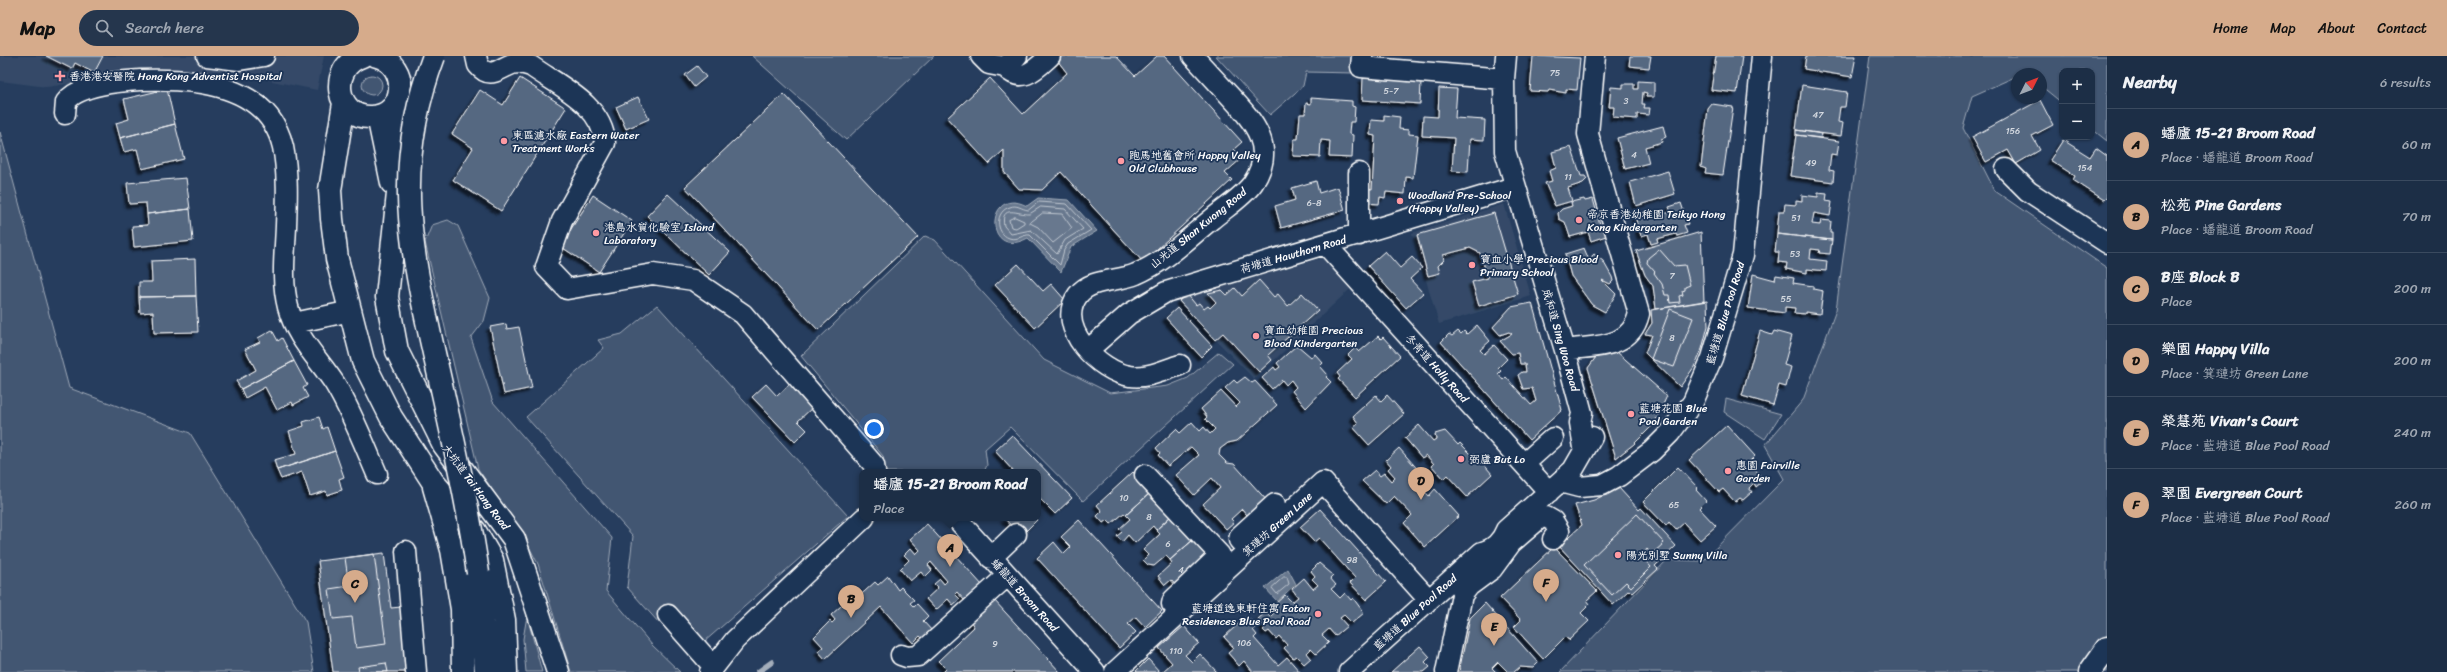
<!DOCTYPE html>
<html lang="en">
<head>
<meta charset="utf-8">
<style>
	:root { --surface:#1c2e46; --page:#25364d; --text:#f1f3f6; --muted:#a0a8b3; --line:#3a4a5f; --accent:#d6ab8b }
	body { margin:0; font-family:Sriracha,"LXGW WenKai TC",sans-serif; background:var(--page); color:var(--text) }
	.controls { position:absolute; right:12px; top:12px; display:grid; overflow:hidden; border-radius:8px; box-shadow:0 1px 3px #0004 }
	.controls button { width:36px; height:36px; display:grid; place-items:center; padding:0; border:0; border-bottom:1px solid var(--line); background:var(--surface); color:var(--text); font:20px sans-serif }
	.compass { position:absolute; left:2011px; top:12px; width:36px; height:36px; border-radius:50%; background:var(--surface); box-shadow:0 1px 3px #0004; rotate:48deg }
	.you { position:absolute; left:874px; top:373px; width:14px; height:14px; margin:-10px; border:3px solid #fff; border-radius:50%; background:#1a73e8; box-shadow:0 0 0 6px #1a73e833 }
	.badge { display:grid; place-items:center; width:26px; height:26px; border-radius:50%; background:var(--accent); color:#111; font-size:13px; font-weight:700 }
	.pin { position:absolute; translate:-50% -33px; filter:drop-shadow(0 1px 2px #0008) }
	.pin::after { content:''; position:absolute; top:21px; width:14px; height:12px; background:inherit; clip-path:polygon(0 0,100% 0,50% 100%) }
	.popup { position:absolute; left:859px; top:413px; width:182px; height:52px; box-sizing:border-box; display:grid; place-content:center; border-radius:8px; background:var(--surface); filter:drop-shadow(0 1px 3px #0005); font-size:13px; white-space:nowrap; color:var(--muted) }
	.popup b { font-size:15px; color:var(--text) }
	.popup::after { content:''; position:absolute; left:50%; top:100%; margin-left:-8px; border:8px solid transparent; border-top-color:var(--surface) }
	.list { margin:0; padding:0; list-style:none }
	h2 { display:flex; justify-content:space-between; align-items:center; height:52px; margin:0; padding:0 16px; font-size:17px }
	h2 small { font-size:13px; font-weight:400; color:var(--muted) }
	.list li { display:grid; grid-template-columns:26px 1fr auto; gap:12px; align-items:center; box-sizing:border-box; height:72px; padding:0 16px; border-top:1px solid var(--line) }
	.list b { display:block; font-size:15px; white-space:nowrap }
	.list p { margin:0; font-size:13px; white-space:nowrap; color:var(--muted) }
	.list em { font-size:13px; font-style:normal; color:var(--muted) }
	.icon { flex:none; width:22px; height:22px; fill:none; stroke:currentColor; stroke-width:2; stroke-linecap:round; stroke-linejoin:round }
	.map { position:relative; flex:none; width:2107px; height:616px; overflow:hidden }
	header { display:flex; align-items:center; gap:24px; box-sizing:border-box; height:56px; padding:0 20px; background:var(--accent); color:#111 }
	header strong { font-size:19px }
	nav { display:flex; gap:22px; margin-inline-start:auto; font-size:14px }
	.search { width:280px; height:36px; background:var(--page); display:flex; align-items:center; gap:10px; box-sizing:border-box; padding:0 14px; border-radius:22px; color:var(--muted); font-size:15px }
	main { display:flex }
	aside { flex:1; background:var(--surface) }
	.map>svg:first-child { display:block }
	.built { fill:#344a68 }
	.green { fill:#425672; stroke:#a0aab8 }
	.water { fill:#67788e; stroke:#a4aebb }
	.lines { fill:none; stroke-linecap:round; stroke-linejoin:round }
	.shore { stroke:#c2c9d2; stroke-width:1 }
	.stream { stroke:#a4aebb; stroke-width:5.5 }
	.building { fill:#556781; stroke:#fff; filter:url(#shadow) }
	.minor-casing { stroke:#fff; stroke-width:23 }
	.major-casing { stroke:#fff; stroke-width:25 }
	.minor { stroke:#1d3557; stroke-width:20 }
	.major { stroke:#1d3557; stroke-width:22 }
	.major-bridge-casing { stroke:#fff; stroke-width:25; stroke-linecap:butt }
	.major-bridge { stroke:#1d3557; stroke-width:22 }
	.poi-dot { fill:#ff9aa2; stroke:#1d3557; stroke-width:1.5 }
	.labels { text-anchor:middle; stroke-width:3.5; stroke-linejoin:round; paint-order:stroke }
	.number-label { font-size:9px; fill:#d4d9e0 }
	.poi-label { font-size:11px; fill:#fff; stroke:#1d3557; text-anchor:start }
	.street-label { font-size:11px; fill:#fff; stroke:#1d3557 }
</style>
</head>
<body>
<header>
<strong>Map</strong>
<div class="search"><svg class="icon" aria-label="search" viewBox="0 0 24 24"><circle cx="10" cy="10" r="6"/><path d="M15 15l6 6"/></svg>Search here</div>
<nav><a>Home</a><a>Map</a><a>About</a><a>Contact</a></nav>
</header>
<main>
<div class="map">
<svg width="2107" height="616" viewBox="0 0 2107 616">
	<defs>
		<filter id="shadow"><feDropShadow dx="-3.5" dy="3.5" stdDeviation="1" flood-color="#0009"/></filter>
	</defs>
	<rect width="100%" height="100%" fill="#263d5e"/>
	<filter id="ink" filterUnits="userSpaceOnUse"><feTurbulence type="fractalNoise" baseFrequency=".025" numOctaves="2"/><feDisplacementMap in="SourceGraphic" scale="8" xChannelSelector="R" yChannelSelector="G"/><feConvolveMatrix kernelMatrix="1 2 1 2 8 2 1 2 1" color-interpolation-filters="sRGB"/></filter>
	<g filter="url(#ink)">
		<path class="built" d="M0 0H324L317 34 226 16 154 15 47 31 0 25Z
			M1504 148 1531 240 1439 268 1412 177Z
			M1322 202 1350 233 1254 323 1176 243Z"/>
		<path class="green" d="M752 0H934L846 84Z
			M1216 0H1355L1354 17 1306 16 1303 30 1270 59Z
			M1870 0H2107V85L2092 73V15H2062V47L2041 30V18H2017V20L1972 40 1963 72 1995 135 2107 212V616H1560L1667 504 1703 505 1784 423 1765 389 1803 344 1836 254Z
			M362 29a10 10 0 1 1 20 0a10 10 0 1 1-20 0Z
			M0 76 69 332 190 377 306 566 314 616H0Z
			M448 164 458 170 490 242 484 265 471 282 493 346 612 482 606 535 652 589 680 616H571L538 508 521 475 478 413 425 186 432 169Z
			M925 180 935 184 1044 304 1110 337 1168 330 1188 322 1219 296 1233 308 1083 445 1010 371 985 393 987 409 984 416H885L883 400 801 300Z
			M657 249 848 460 704 586 675 553 659 567 627 531 633 480 526 361 604 292 598 284 622 278Z
			M1726 343 1781 358 1765 383 1724 356Z
			M527 560 542 616H526L523 583Z"/>
		<path class="water" d="M1038 142 1069 144 1097 175 1071 191 1061 216 1028 182C983 206 985 128 1027 150Z
			M1288 513 1296 528 1277 545 1265 532Z"/>
		<g class="lines">
			<path class="shore" d="M1039 146 1067 148 1091 174 1068 188 1064 194 1060 209 1030 179C1023 178 1018 185 1009 182 995 177 995 155 1010 151 1017 148 1021 153 1028 154Z
				M1041 151 1065 153 1083 173 1065 184 1057 198 1031 174 1011 178 1004 170C1000 147 1019 159 1029 158Z
				M1043 157 1062 158 1072 172 1053 187 1038 171 1030 167Z
				M1015 161 1024 165V167L1016 172 1011 171 1009 164Z
				M1284 521H1287L1289 528 1277 538 1272 532Z"/>
			<path class="stream" d="M758 616 772 606"/>
		</g>
		<path class="building" d="M46 0H103L94 17 75 7 72 13Z
			M1054 0H1116L1135 20 1157 0H1164L1242 86 1234 93 1242 102 1225 117 1232 124 1143 206 1061 116 1042 134 1019 133 1004 116V94L989 108 947 62 990 22 1023 58 1067 17Z
			M1533 0 1580 2 1577 34 1566 33V37L1549 34 1548 36 1530 35Z
			M1630 0H1651L1649 12 1629 10Z
			M1716 0H1742L1737 37 1711 34Z
			M1806 0H1856L1852 21 1804 13Z
			M697 10 706 21 694 31 685 19Z
			M520 22 566 52 501 155 453 124 473 92 452 78 480 34 503 49Z
			M1363 22 1421 26 1420 48 1362 44Z
			M1638 25 1654 26V41H1646L1647 37 1643 36 1642 48H1645L1644 52H1650L1649 59 1637 58V63L1613 61 1614 51H1609L1611 31 1623 32V28H1634V33H1638Z
			M1802 29 1847 36 1845 51H1840L1838 66 1843 67 1841 80 1796 74Z
			M1439 32 1457 33 1455 62 1485 64 1484 84 1470 83 1468 116 1452 115 1454 82 1422 80 1423 60 1438 61Z
			M167 33 175 68 120 82 116 67 129 63 124 43Z
			M784 38 918 181 818 274 685 131Z
			M638 41 649 63 626 73 616 51Z
			M1311 42 1352 45V50L1355 51 1354 66H1350L1349 78 1353 79 1352 102 1329 101 1330 85 1321 84 1320 101 1293 100 1294 83H1298L1300 58H1305L1306 47 1311 48Z
			M2040 44 2053 69 2032 80 2040 94 2016 108 2008 94 1986 106 1972 81Z
			M1712 48 1733 51 1723 119 1705 117 1706 113 1701 111 1708 53Z
			M1384 59 1400 61 1399 73 1409 74V78L1418 79 1413 122 1406 121 1405 138 1386 136 1385 142 1380 141 1379 148 1364 147 1365 132 1372 133 1375 80 1370 79 1371 64 1384 65Z
			M175 68 184 103 142 113 137 93 124 96 120 82Z
			M1663 70 1666 81 1661 83 1662 86 1645 91 1649 107 1625 113 1617 82Z
			M1796 74 1822 78 1821 82 1796 79Z
			M1796 79 1839 85 1837 99 1831 98 1829 114 1834 115 1833 126 1790 120Z
			M2063 84 2090 101 2096 92 2107 100V141L2104 144 2073 124 2075 120 2050 104Z
			M1571 91 1581 120H1585L1587 123 1583 127 1568 132 1572 145 1555 150 1545 127 1552 125 1549 115 1556 112 1552 96Z
			M1668 115 1675 138 1636 150 1630 126Z
			M186 122 190 153 147 158 146 147 129 148 127 127Z
			M1316 125 1319 137 1338 131 1345 154 1281 172 1275 150 1295 144 1292 132Z
			M1818 137 1827 138 1826 145 1832 146 1830 160 1814 157 1812 168 1820 169 1821 164 1831 165 1830 177H1832V184L1777 178 1779 155H1784L1785 148 1796 149V144L1802 145V139L1818 141Z
			M668 138 730 196 709 219 647 160Z
			M593 139 632 165 599 216 560 190Z
			M1584 143 1585 145 1593 143 1601 172 1604 171 1606 180 1591 185 1588 176 1570 181 1565 166 1559 163 1558 157 1562 153 1572 150 1571 146Z
			M1681 147 1688 168 1684 169 1687 177 1677 180 1676 178 1657 183 1658 186 1651 188 1648 178 1641 180 1635 161 1653 156 1655 160 1671 156 1669 151Z
			M190 153 193 185 134 191 132 170 148 169 147 158Z
			M1494 157 1518 238 1479 250 1472 226 1488 222 1480 197 1470 192 1443 199 1444 204 1438 210 1440 217 1428 220 1417 179Z
			M1701 176 1704 245 1656 253 1653 230 1645 219 1636 195Z
			M1777 178 1832 184 1830 198 1819 197 1820 194 1811 193 1810 203 1827 205 1826 215 1807 213V217L1786 213 1787 207 1778 206 1779 196H1775Z
			M1584 192 1591 209H1593L1590 202 1594 198 1603 205 1612 221 1613 225 1610 228 1602 224 1616 238 1605 256 1592 249 1571 220 1565 198Z
			M1659 193 1674 210 1685 209 1690 229 1685 231V234L1682 235 1683 239 1679 240 1680 246 1670 247 1669 239H1665L1662 228 1654 217 1655 216 1647 207 1648 202Z
			M1385 195 1400 212 1412 201 1422 212 1410 223 1423 237 1406 252 1368 210Z
			M195 203 196 240 139 241V226H152L151 205Z
			M1018 208 1043 235 1051 228 1065 244 1035 272 995 229Z
			M1753 218 1775 224 1776 219 1794 222 1793 227 1813 230V233L1823 235 1820 258 1805 256V258L1794 257 1795 252 1785 251V257L1748 252Z
			M1259 224 1274 241 1278 238 1288 250 1302 237 1318 254 1268 299 1272 304 1259 316 1223 277 1215 284 1179 245 1187 238 1196 249 1199 247 1204 253 1208 250 1210 252 1216 246 1208 237 1222 234 1227 239 1235 232 1242 240Z
			M196 240 198 276 154 277 153 256 140 257 139 241Z
			M1707 245 1708 270 1702 293 1694 311 1680 331 1645 297 1652 279 1645 278 1652 267 1651 254Z
			M1532 247 1562 354 1529 384 1441 286 1449 278 1452 280 1458 275 1461 278 1464 275 1467 278 1477 269 1490 285 1480 294 1484 298 1494 289 1507 303 1498 312 1501 315 1498 318 1503 324 1506 321 1531 349 1536 345 1532 332 1523 333 1518 319 1522 316H1526L1525 308H1520L1518 297 1512 298 1500 285 1512 278 1509 276 1500 279 1493 271 1511 251Z
			M1177 252 1212 290 1201 301 1166 262Z
			M1670 253 1693 262 1674 311 1651 303Z
			M506 268 507 273 519 271 532 332 504 338 490 271Z
			M272 274 278 285 282 282 294 305 241 333 236 325 256 314 245 293 260 286 258 282Z
			M1760 275 1772 279 1774 275 1792 280 1784 309 1791 311 1786 331 1779 329 1773 349 1742 340Z
			M1378 280 1381 283 1383 281 1400 300 1355 341 1338 323 1340 321 1337 317 1352 303 1348 299 1355 292 1359 296Z
			M1297 289 1311 301 1315 298 1323 307 1320 310 1328 319 1326 321 1331 326 1306 352 1292 335 1296 331 1291 324 1286 329 1282 324 1272 333 1262 322 1274 311 1276 314 1280 311 1277 307Z
			M1617 296 1667 340 1654 368 1634 388 1616 402 1588 312 1596 301Z
			M294 305 307 329 303 332 308 341 293 349 292 346 277 354 265 331 245 342 241 333Z
			M1245 321 1252 327 1255 325 1277 349 1237 385 1228 387 1220 393 1219 399 1227 407 1234 408 1269 447 1251 464 1242 453 1231 463 1234 466 1226 473 1203 448 1220 432 1212 422 1194 439 1176 419 1199 399 1191 391 1168 410 1158 399 1160 397 1156 392 1176 373 1180 377 1192 366 1200 375 1204 371 1210 378 1215 373 1205 363 1207 361 1201 353 1221 335 1236 351 1240 347 1225 332 1234 324 1237 327Z
			M792 326 814 350 798 365 807 374 795 386 752 341 766 328 777 340Z
			M1376 339 1381 345 1387 339 1404 358 1369 389 1353 371 1358 367 1353 360Z
			M319 361 323 373 327 371 335 395 277 414 274 404 296 398 289 375 304 370 303 366Z
			M1419 369 1433 385 1436 383 1435 378 1445 375 1458 389 1460 387 1472 399 1474 397 1492 418 1467 441 1447 419 1443 423 1432 410 1434 408 1426 399 1422 402 1405 382Z
			M1727 369 1755 400 1749 406 1764 424 1756 431 1754 427 1749 432 1752 436 1743 444 1740 442 1735 446 1723 433 1719 436 1689 404Z
			M1012 379 1072 442 1055 458 1038 441V416H1014L995 395Z
			M1399 392 1421 417 1414 424 1429 440 1435 433 1459 460 1425 491 1404 467 1412 459 1394 440 1386 448 1362 425 1375 414 1380 420 1384 417 1391 425 1395 421 1388 413 1391 410 1386 404Z
			M335 395 344 421 339 423 342 434 327 439 326 435 310 440 302 416 281 423 277 414Z
			M1678 411 1698 432 1696 434 1706 445 1699 452 1716 470 1700 484 1684 467 1676 474 1669 466 1666 470 1643 446Z
			M1133 416 1151 436 1126 459 1124 457 1111 468 1107 464 1103 467 1097 460 1102 455 1097 449Z
			M1619 432 1639 454 1641 452 1676 490 1655 510 1658 513 1632 537 1629 534 1613 549 1559 490 1582 469 1575 449 1594 444Z
			M1151 436 1172 459 1156 474 1153 470 1135 487 1128 479 1122 486 1117 480 1122 476 1119 473 1130 463 1126 459Z
			M1320 453 1386 526 1366 544 1350 527 1355 522 1319 482 1314 486 1300 471Z
			M1637 458 1664 487 1652 498 1647 493 1641 500 1651 511 1631 531 1626 526 1612 539 1584 509Z
			M1172 459 1194 483 1170 504 1166 500 1154 510 1148 509 1143 504 1148 499 1143 494 1160 478 1156 474Z
			M1004 462H1035L1037 464 1021 480Z
			M1079 464 1162 555 1145 571 1136 561 1128 568 1136 576 1119 592 1037 502 1054 486 1064 498 1071 491 1061 481Z
			M927 468 983 530 965 545 957 536 955 538 960 543 953 549 948 543 936 554 926 543 938 532 934 528 940 523 944 528 947 525 931 506 928 509 932 514 925 521 921 516 910 525 900 513 909 504 904 499 911 492 916 498 920 494 910 483Z
			M1194 483 1211 502 1178 532 1171 524 1165 529 1158 520 1172 507 1170 504Z
			M1554 491 1597 535 1587 544 1590 548 1581 557 1589 565 1569 584 1565 581 1543 603 1514 571 1521 564 1500 542Z
			M384 497 391 552 401 551 409 616H333L318 505Z
			M374 498 386 588 356 592 352 561 333 563 329 533 349 530 345 502Z
			M1319 507 1333 519 1330 522 1336 529 1331 533 1340 542 1345 537 1351 544 1353 542 1364 557 1352 567 1344 559 1340 562 1347 570 1335 580 1329 573 1322 579 1329 586 1316 598 1311 593 1307 597 1311 602 1304 608 1296 600 1293 602 1284 592 1287 589 1279 580 1276 583 1269 575 1266 577 1263 574 1265 572 1258 563 1266 556 1270 561 1277 554 1273 550 1285 539 1292 546 1298 541 1292 533 1304 522 1313 533 1318 529 1312 523 1315 520 1311 515Z
			M888 520 898 534 901 531 914 544 910 547 914 551 917 548 928 560 923 565 933 576 924 584 920 580 913 587 881 551 825 603 818 595 823 591 814 581 830 565 832 567 835 564 831 559 851 541 854 545 875 526 878 529Z
			M994 544 1060 616H943L946 613 938 605 974 571 971 566Z
			M1485 547 1538 607 1533 612 1520 611 1514 616H1508L1498 606 1492 612 1496 616H1459L1470 562Z
			M1247 560 1257 571 1253 574 1257 579 1254 582 1278 609 1287 601 1300 616H1253L1244 605 1239 610 1228 597 1234 592 1224 581Z
			M1184 570 1199 587 1185 599 1192 606 1200 598 1217 616H1162L1172 607 1159 592Z
			M1420 590 1430 601 1425 606 1430 611 1424 616H1391Z
			M1148 603 1160 616H1135Z
			M386 607 388 616H359L358 611Z"/>
		<g class="lines">
			<g class="minor-casing">
				<path id="minor" d="M207 0 239 4 264 0
					M476 0 478 9C490 24 498 13 512 8 518 6 525 8 531 10 559 30 603 49 605 87L562 165 546 211 567 233 653 218 693 224 743 258 874 409 875 416
					M981 0 989 8 1005 11 1017 0
					M1362 0 1361 11 1504 23
					M1506 0 1504 23 1505 95 1565 294 1582 357 1580 367 1584 392
					M1005 11C1022 29 1036 13 1050 0
					M65 58 66 46C77 29 121 25 140 24 193 22 268 27 283 91 288 116 287 144 286 170 285 197 281 224 288 251 296 282 318 302 335 328 352 356 364 388 377 418
					M2006 113 2028 135 2107 187
					M1359 179V117
					M1326 189 1549 436
					M294 267 351 255
					M1088 294 1129 258 1166 236 1514 131
					M1565 294C1595 289 1630 294 1639 258L1588 78 1595 0
					M1180 309C1164 314 1146 323 1130 320 1100 316 1054 271 1078 239 1091 222 1118 226 1136 218 1165 206 1188 182 1212 163 1225 152 1243 141 1253 127 1277 92 1254 66 1230 40 1218 27 1205 13 1193 0
					M1524 408 1553 382
					M1145 419 1220 499 1173 544 1172 548 1180 556
					M1560 426 1579 431 1602 429 1619 420 1652 395 1670 377 1693 346 1712 302 1743 199 1762 0
					M956 462 1095 616
					M1248 494 1239 484 1240 480 1275 448
					M406 495 416 616
					M991 502 1016 478
					M668 559 713 610
					M901 599 907 601 918 600 1007 520
					M710 616 735 584 864 462
					M1115 616 1323 426 1429 544
					M1349 616 1482 496C1493 494 1502 485 1506 474L1573 414 1592 381
					M1446 616 1462 539 1469 530 1492 513 1511 487 1540 462 1546 461 1553 465 1559 475 1553 483"/>
			</g>
			<g class="major-casing">
				<path id="major" d="M362 0C328 11 335 63 372 61 407 59 410 9 377 0
					M344 47 330 134 332 163 337 203 363 305 391 361 433 426 475 475 492 504 504 564 506 616
					M397 47 402 100 387 241 397 295 444 389 514 483 558 616
					M378 60 392 127
					M434 431 452 494 462 553 463 616
					M478 517 486 616
					M2090 616 2107 592"/>
			</g>
			<use href="#minor" class="minor"/>
			<use href="#major" class="major"/>
			<g class="major-bridge-casing">
				<path id="major-bridge" d="M434 0C390 116 412 199 438 315 453 382 468 449 478 517"/>
			</g>
			<use href="#major-bridge" class="major-bridge"/>
		</g>
	</g>
	<g class="poi-dot">
		<path d="M58 14h4v4h4v4h-4v4h-4v-4h-4v-4h4z"/>
		<circle cx="504" cy="85" r="4"/>
		<circle cx="1121" cy="105" r="4"/>
		<circle cx="1400" cy="145" r="4"/>
		<circle cx="1579" cy="164" r="4"/>
		<circle cx="596" cy="177" r="4"/>
		<circle cx="1472" cy="209" r="4"/>
		<circle cx="1256" cy="280" r="4"/>
		<circle cx="1631" cy="358" r="4"/>
		<circle cx="1461" cy="403" r="4"/>
		<circle cx="1728" cy="415" r="4"/>
		<circle cx="1618" cy="499" r="4"/>
		<circle cx="1318" cy="558" r="4"/>
	</g>
	<g class="labels">
		<g class="number-label">
			<text x="1555" y="20">75</text>
			<text x="1391" y="38">5-7</text>
			<text x="1626" y="48">3</text>
			<text x="1818" y="62">47</text>
			<text x="2013" y="78">156</text>
			<text x="1634" y="102">4</text>
			<text x="1811" y="110">49</text>
			<text x="2085" y="115">154</text>
			<text x="1568" y="124">11</text>
			<text x="1314" y="150">6-8</text>
			<text x="1796" y="165">51</text>
			<text x="1795" y="201">53</text>
			<text x="1672" y="223">7</text>
			<text x="1786" y="246">55</text>
			<text x="1672" y="285">8</text>
			<text x="1124" y="445">10</text>
			<text x="1674" y="452">65</text>
			<text x="1149" y="464">8</text>
			<text x="1168" y="491">6</text>
			<text x="1352" y="507">98</text>
			<text x="1181" y="517">4</text>
			<text x="1244" y="590">106</text>
			<text x="995" y="591">9</text>
			<text x="1176" y="598">110</text>
		</g>
		<g class="poi-label">
			<text x="69" y="24">香港港安醫院 Hong Kong Adventist Hospital</text>
			<text x="512" y="83">東區濾水廠 Eastern Water<tspan x="512" dy="13">Treatment Works</tspan></text>
			<text x="1129" y="103">跑馬地舊會所 Happy Valley<tspan x="1129" dy="13">Old Clubhouse</tspan></text>
			<text x="1408" y="143">Woodland Pre-School<tspan x="1408" dy="13">(Happy Valley)</tspan></text>
			<text x="1587" y="162">帝京香港幼稚園 Teikyo Hong<tspan x="1587" dy="13">Kong Kindergarten</tspan></text>
			<text x="604" y="175">港島水質化驗室 Island<tspan x="604" dy="13">Laboratory</tspan></text>
			<text x="1480" y="207">寶血小學 Precious Blood<tspan x="1480" dy="13">Primary School</tspan></text>
			<text x="1264" y="278">寶血幼稚園 Precious<tspan x="1264" dy="13">Blood Kindergarten</tspan></text>
			<text x="1639" y="356">藍塘花園 Blue<tspan x="1639" dy="13">Pool Garden</tspan></text>
			<text x="1469" y="407">弼廬 But Lo</text>
			<text x="1736" y="413">惠園 Fairville<tspan x="1736" dy="13">Garden</tspan></text>
			<text x="1626" y="503">陽光別墅 Sunny Villa</text>
			<text x="1310" y="556" text-anchor="end">藍塘道逸東軒住寓 Eaton<tspan x="1310" dy="13">Residences Blue Pool Road</tspan></text>
		</g>
		<g class="street-label">
			<text transform="translate(1198 172) rotate(-39)" y="4">山光道 Shan Kwong Road</text>
			<text transform="translate(1293 198) rotate(-16)" y="4">荷塘道 Hawthorn Road</text>
			<text transform="translate(1725 257) rotate(-73)" y="4">藍塘道 Blue Pool Road</text>
			<text transform="translate(1561 284) rotate(74)" y="4">成和道 Sing Woo Road</text>
			<text transform="translate(1437 312) rotate(48)" y="4">冬青道 Holly Road</text>
			<text transform="translate(476 431) rotate(53)" y="4">大坑道 Tai Hang Road</text>
			<text transform="translate(1277 468) rotate(-42)" y="4">箕璉坊 Green Lane</text>
			<text transform="translate(1025 539) rotate(48)" y="4">蟠龍道 Broom Road</text>
			<text transform="translate(1415 556) rotate(-42)" y="4">藍塘道 Blue Pool Road</text>
		</g>
	</g>
</svg>
<div class="controls">
<button>+</button>
<button>−</button>
</div>
<svg class="compass" viewBox="-18 -18 36 36"><path d="M0-13l5 13h-10z" fill="#e53935"/><path d="M0 13l5-13h-10z" fill="#a0a8b3"/></svg>
<div class="you"></div>
<div class="pin badge" style="left:950px;top:511px">A</div>
<div class="popup"><b>蟠廬 15-21 Broom Road</b>Place</div>
<div class="pin badge" style="left:851px;top:562px">B</div>
<div class="pin badge" style="left:355px;top:547px">C</div>
<div class="pin badge" style="left:1421px;top:444px">D</div>
<div class="pin badge" style="left:1494px;top:590px">E</div>
<div class="pin badge" style="left:1546px;top:546px">F</div>
</div>
<aside>
<h2>Nearby<small>6 results</small></h2>
<ul class="list">
<li><span class="badge">A</span><div><b>蟠廬 15-21 Broom Road</b><p>Place · 蟠龍道 Broom Road</p></div><em>60 m</em></li>
<li><span class="badge">B</span><div><b>松苑 Pine Gardens</b><p>Place · 蟠龍道 Broom Road</p></div><em>70 m</em></li>
<li><span class="badge">C</span><div><b>B座 Block B</b><p>Place</p></div><em>200 m</em></li>
<li><span class="badge">D</span><div><b>樂園 Happy Villa</b><p>Place · 箕璉坊 Green Lane</p></div><em>200 m</em></li>
<li><span class="badge">E</span><div><b>榮慧苑 Vivan's Court</b><p>Place · 藍塘道 Blue Pool Road</p></div><em>240 m</em></li>
<li><span class="badge">F</span><div><b>翠園 Evergreen Court</b><p>Place · 藍塘道 Blue Pool Road</p></div><em>260 m</em></li>
</ul>
</aside>
</main>
</body>
</html>
